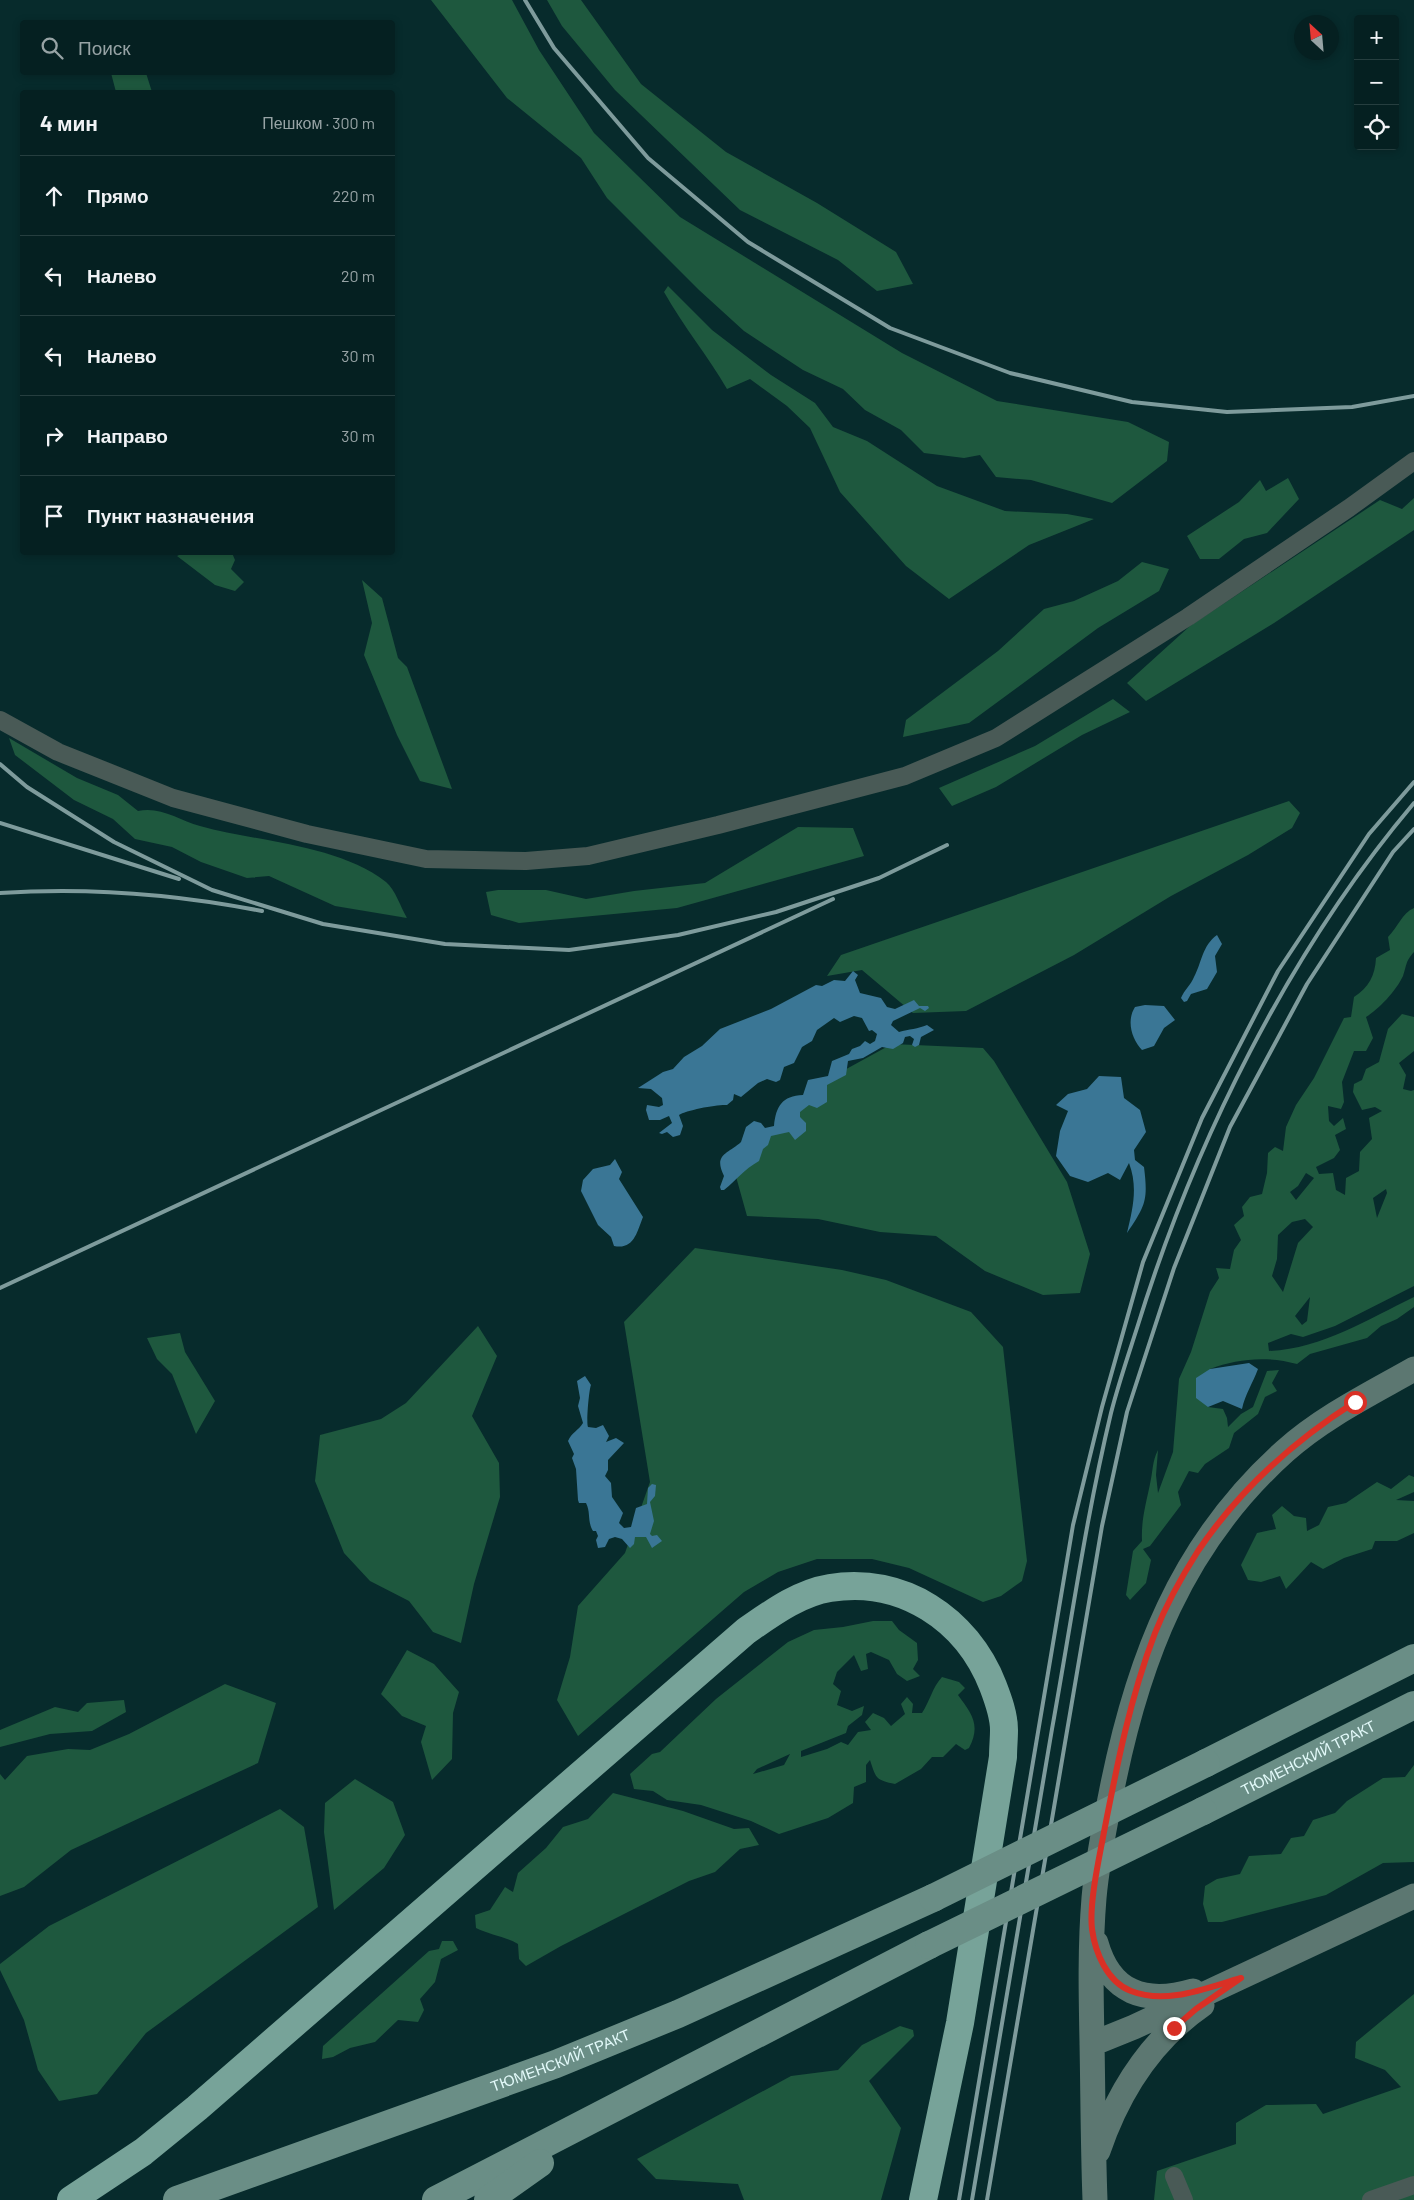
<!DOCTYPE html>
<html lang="ru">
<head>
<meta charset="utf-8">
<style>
	:root { --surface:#052021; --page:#0e282a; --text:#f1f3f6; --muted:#97a3a5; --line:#263e3f }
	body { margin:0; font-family:Barlow,sans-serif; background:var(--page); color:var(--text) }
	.controls { position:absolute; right:15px; top:15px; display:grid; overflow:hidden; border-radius:5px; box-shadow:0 2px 8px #0003 }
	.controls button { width:45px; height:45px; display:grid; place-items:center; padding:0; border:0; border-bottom:1px solid var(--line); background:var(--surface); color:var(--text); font:25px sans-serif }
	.compass { position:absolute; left:1294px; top:15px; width:45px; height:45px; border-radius:50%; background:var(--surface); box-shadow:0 2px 8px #0003; rotate:334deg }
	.stop { position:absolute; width:15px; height:15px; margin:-11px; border:4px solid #d93025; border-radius:50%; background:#fff }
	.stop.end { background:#d93025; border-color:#fff; box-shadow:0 1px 5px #0008 }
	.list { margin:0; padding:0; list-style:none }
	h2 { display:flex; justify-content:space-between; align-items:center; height:65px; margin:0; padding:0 20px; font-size:21px }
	h2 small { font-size:16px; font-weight:400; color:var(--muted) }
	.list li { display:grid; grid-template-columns:32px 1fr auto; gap:15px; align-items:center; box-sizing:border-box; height:80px; padding:0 20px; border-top:1px solid var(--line) }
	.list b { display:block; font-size:19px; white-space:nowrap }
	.list em { font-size:16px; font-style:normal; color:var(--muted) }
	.icon { flex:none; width:28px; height:28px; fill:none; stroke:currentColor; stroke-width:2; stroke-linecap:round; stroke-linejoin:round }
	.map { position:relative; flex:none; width:1414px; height:2200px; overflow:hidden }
	.search { position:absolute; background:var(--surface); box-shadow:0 2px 8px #0003; left:20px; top:20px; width:375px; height:55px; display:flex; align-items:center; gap:12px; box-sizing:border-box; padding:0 18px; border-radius:5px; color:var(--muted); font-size:19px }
	.panel { position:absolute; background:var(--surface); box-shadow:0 2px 8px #0003; left:20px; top:90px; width:375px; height:465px; border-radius:5px }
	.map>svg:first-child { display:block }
	.green { fill:#1e583e; fill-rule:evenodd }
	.water { fill:#3a7695 }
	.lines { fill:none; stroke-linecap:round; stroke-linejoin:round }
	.street { stroke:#495a56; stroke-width:18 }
	.secondary { stroke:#5c7771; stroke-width:25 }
	.primary { stroke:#6a8e86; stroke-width:28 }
	.highway { stroke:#77a399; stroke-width:28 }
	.rail { stroke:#7e9b9c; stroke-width:4 }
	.primary-bridge { stroke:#6a8e86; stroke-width:28 }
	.route { stroke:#d93025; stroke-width:6 }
	.labels { text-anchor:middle; stroke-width:4; stroke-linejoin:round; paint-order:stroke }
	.street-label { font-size:15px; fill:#e2f9f9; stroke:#072b2c }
</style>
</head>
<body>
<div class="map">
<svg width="1414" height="2200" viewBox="0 0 1414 2200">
	<rect width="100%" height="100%" fill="#072b2c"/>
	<path class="green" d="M431 0H512L539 50 594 133 680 217 902 353 997 401 1128 422 1169 442 1167 461 1112 503 1031 480 996 477 980 455 964 458 924 453 901 430 865 410 843 389 803 370 744 331 699 290 607 198 581 158 507 98Z
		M547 0H581L641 84 726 152 817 203 896 252 913 284 877 291 838 260 740 210 615 90 562 26Z
		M111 73H146L152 92H116Z
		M668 286 712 330 771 375 815 403 833 427 867 441 937 486 1005 511 1067 514 1094 519 1029 545 949 599 906 566 840 492 810 428 787 406 750 379 727 389C708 356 683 326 664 292Z
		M1288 478 1299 499 1267 533 1244 539 1219 559H1200L1187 536 1239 502 1260 480 1266 491Z
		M1414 498V530L1274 623 1146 701 1127 683 1190 626 1380 500 1402 509Z
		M183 553H232L235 560 231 569 244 582 235 591 215 585 177 556Z
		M1142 562 1169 569 1159 591 1098 628 969 723 903 737 906 720 998 651 1044 609 1074 601 1118 581Z
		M362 580 382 598 398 658 407 667 452 789 420 781 397 735 364 655 372 623Z
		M1113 699 1130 712 1082 735 996 787 952 806 939 788 1035 746Z
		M9 738 77 778 118 795 138 811C160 806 179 820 200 826 257 842 337 844 386 882 395 889 401 908 407 918L335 906 269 876 247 878 201 862 172 847 135 839 113 819 74 800 15 755Z
		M1289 801 1300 813 1292 828 1248 855 1171 896 1074 955 966 1011 913 1013 862 970 827 976 841 955Z
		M798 827 853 828 864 856 677 908 519 923 491 915 486 892 498 890H546L586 899 634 891 705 883Z
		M1414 908V952C1405 962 1407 965 1403 976 1396 991 1379 1009 1366 1017L1373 1038 1366 1051H1354L1342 1082 1344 1102 1341 1109 1328 1106 1329 1121 1334 1126 1343 1118 1346 1129 1335 1135 1340 1150 1334 1158 1316 1167 1319 1174 1333 1173 1336 1190 1345 1195 1346 1178 1359 1171 1360 1152 1372 1139 1369 1118 1382 1111 1375 1107 1362 1110 1353 1092 1354 1084 1362 1080 1366 1069 1379 1062 1388 1029 1402 1014 1414 1017V1051L1399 1063 1406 1075 1403 1089 1411 1091 1414 1090V1286L1335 1326 1303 1337 1291 1334 1268 1343 1269 1351C1322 1349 1368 1319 1414 1297V1307L1397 1319 1381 1326 1367 1338 1310 1354 1297 1364C1268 1356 1238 1358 1210 1369L1208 1407 1223 1409 1227 1418 1228 1427 1241 1414 1253 1407 1267 1371 1279 1370 1272 1383 1277 1391 1265 1397 1258 1414 1234 1433 1229 1448 1205 1464 1198 1473 1189 1471 1178 1492 1181 1505 1150 1546 1143 1549 1151 1560 1146 1583 1130 1600 1126 1595 1133 1551 1142 1541C1141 1520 1146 1504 1150 1484 1153 1471 1152 1462 1158 1450L1156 1475 1158 1493 1173 1452 1179 1379 1191 1352 1210 1292 1219 1278 1216 1268 1230 1269 1234 1250 1241 1240 1234 1225 1244 1216 1242 1207 1250 1197 1262 1194 1267 1173 1268 1153 1275 1147 1283 1151 1286 1127 1296 1105 1314 1078 1344 1018 1351 1017 1354 997C1369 987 1375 976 1376 958L1390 950 1388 937C1398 927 1402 913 1414 908ZM1306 1173 1314 1178 1296 1200 1290 1192 1298 1186ZM1386 1189 1387 1193 1377 1218 1373 1198ZM1305 1219 1313 1227 1298 1243 1283 1292 1272 1276 1277 1259 1278 1235 1292 1222ZM1310 1297 1307 1321 1302 1325 1295 1316Z
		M892 1044 983 1048 994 1061 1067 1182 1090 1254 1080 1293 1043 1295 985 1271 936 1236 880 1232 818 1219 747 1216 735 1173 786 1114 839 1073Z
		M695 1248 842 1270 886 1280 971 1312 1003 1347 1027 1561 1022 1581 1001 1596 983 1602 909 1568 872 1559H817L778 1572 744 1592 578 1736 557 1700 570 1657 578 1606 625 1553 650 1482 624 1322Z
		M478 1326 497 1356 472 1416 499 1463 500 1497 474 1584 461 1643 433 1632 409 1601 370 1581 344 1553 315 1481 320 1435 381 1419 406 1403Z
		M180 1333 185 1352 215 1401 196 1434 172 1374 157 1359 147 1338Z
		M1409 1475 1414 1477V1492L1396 1500 1414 1501V1533L1397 1541H1375L1372 1549 1344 1558 1323 1569 1311 1562 1286 1589 1280 1576 1261 1582 1248 1580 1241 1565 1257 1533 1276 1529 1272 1515 1282 1506 1294 1516 1306 1518 1307 1531 1319 1525 1328 1507 1346 1503 1377 1482 1391 1489Z
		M873 1621H892L899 1630 917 1643 918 1660 913 1669 920 1676 907 1681 897 1674 889 1660 871 1652 866 1654 868 1669 861 1671 854 1655 837 1672 833 1684 841 1691 837 1705 852 1711 864 1706 862 1715 848 1726 846 1733 801 1751V1757L827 1749 841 1742 848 1745 858 1732 871 1730 865 1722 873 1713 884 1718 891 1726 905 1714 901 1704 907 1697 913 1704 912 1713H922C930 1701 932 1688 942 1677L959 1682 965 1688 958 1695C972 1714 981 1725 969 1748L965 1750 956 1744 943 1757H932L921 1769 895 1784C875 1780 876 1778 870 1760L866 1765V1782L854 1787 853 1803 828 1818 779 1834 751 1821 701 1805 667 1800 653 1791 634 1789 630 1774 652 1754 660 1752 716 1699 788 1642 814 1630 843 1627ZM790 1754 784 1765 753 1774 757 1769Z
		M407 1650 434 1664 459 1692 453 1713 452 1759 432 1780 421 1742 426 1726 402 1716 381 1694Z
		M225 1684 276 1703 258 1763 71 1850 24 1887 0 1896V1774L5 1780 27 1756 68 1749 90 1750 129 1734Z
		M124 1700 126 1712 92 1731 50 1734 0 1747V1730L55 1707 78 1712 87 1703Z
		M1414 1765V1862L1383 1863 1326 1895 1222 1922H1208L1203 1904 1205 1886 1217 1879 1240 1874 1249 1856 1281 1854 1291 1838 1304 1836 1313 1820 1335 1813 1347 1801 1383 1778 1405 1777Z
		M355 1779 393 1802 405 1835 384 1868 334 1910 324 1832 325 1803Z
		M613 1793 683 1811 734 1829 749 1828 759 1845 740 1849 715 1872 689 1881 561 1946 526 1966 519 1959 518 1944C504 1936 490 1935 476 1928L475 1915 490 1910 505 1887 513 1892 518 1873 546 1848 563 1827 588 1819Z
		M280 1809 304 1827 318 1907 146 2033 97 2094 59 2101 38 2070 24 2020 0 1970V1964L49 1926Z
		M442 1941H453L458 1950 441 1959 435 1982 420 1999 424 2010 418 2022 398 2020 375 2042 350 2048 333 2057 322 2059 323 2046 429 1951 439 1949Z
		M1414 1994V2200H1154L1157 2171 1236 2144V2123L1266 2105 1316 2104 1323 2114 1401 2087 1385 2070 1355 2058 1356 2042Z
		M900 2026 913 2030 914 2036 869 2081 901 2128 881 2200H744L738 2184 656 2179 637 2159 791 2076 838 2070 862 2045Z"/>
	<path class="water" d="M1217 935 1222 944 1215 956 1217 972 1207 989 1191 994 1187 1001 1184 1002 1181 998C1184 990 1191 985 1194 977 1202 962 1202 946 1217 935Z
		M853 971 858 975 855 980 860 993 881 998 887 1007 895 1009 914 1000 919 1006H928L929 1008 925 1011 920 1008 893 1021 891 1025 899 1032C909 1029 918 1029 927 1025L934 1030 921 1037 919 1045 915 1047 912 1045 914 1039 910 1036 905 1037 903 1043 893 1049 882 1047 863 1058 848 1061 846 1075 827 1085V1102L817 1108 809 1105 800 1112V1117L806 1123V1131L795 1140 789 1132 771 1136 768 1145 763 1149 759 1161C743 1170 738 1179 724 1190H721L720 1187 724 1176C713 1154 728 1154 741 1142L746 1127 754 1121 761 1123 765 1128 774 1126C776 1106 782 1096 803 1095L808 1080 828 1076 832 1061 849 1054 852 1049 860 1046 865 1041 870 1044 875 1041 877 1034 872 1030 869 1031 862 1018 854 1016 840 1022 834 1018 817 1030 812 1041 802 1047 794 1063 784 1067 780 1080 776 1082 767 1079 758 1083 741 1097 734 1094 733 1100 727 1105C719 1104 686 1110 679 1115L683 1126 680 1135 673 1137 667 1132 662 1134 659 1133 672 1123 669 1116 660 1120H649L646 1110 647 1105 659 1107 663 1105 662 1098 651 1089 638 1088 663 1072 673 1069 684 1057 702 1046 720 1029 771 1009 816 985 822 986 834 980 845 981Z
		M1145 1005 1164 1006 1175 1020 1164 1028 1154 1046 1142 1050C1132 1040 1126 1021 1135 1007Z
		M1099 1076 1121 1077 1124 1098 1140 1110 1146 1132 1134 1150 1135 1160 1144 1167C1148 1200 1146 1205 1127 1233 1133 1208 1138 1187 1129 1163L1120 1180 1108 1173 1088 1182 1070 1176 1056 1156 1060 1131 1068 1111 1056 1105 1068 1094 1087 1089Z
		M615 1159 622 1172 619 1179 643 1217C637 1232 634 1250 614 1246L611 1237 598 1225 581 1191 583 1180 593 1169 610 1165Z
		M1249 1363 1258 1369C1253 1383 1245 1394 1242 1409L1223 1401 1208 1407 1196 1398V1378L1210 1369Z
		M585 1376 591 1385C589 1389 586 1423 588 1427L596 1428 603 1425 609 1436 606 1442 616 1438 624 1443 608 1460V1470L605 1476 611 1483 612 1497 623 1513 619 1523 624 1528 631 1527 636 1508 647 1504 648 1488 652 1484 656 1485 655 1496 650 1502 654 1521 650 1534 652 1536 657 1535 662 1541 652 1548 646 1537H635L634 1544 630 1548 622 1539 615 1537 609 1539 605 1547 598 1548 596 1540 598 1536 596 1531H593C587 1521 591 1513 586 1503H579L578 1500 576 1469 572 1458 574 1454 568 1441C572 1432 578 1431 583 1423L578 1406 580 1398 577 1381Z"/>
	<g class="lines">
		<path class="street" d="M0 720 58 752 173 798 307 834 426 859 526 861 588 856 718 825 905 776 996 738 1188 617 1349 508 1414 461
			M1174 2176 1184 2200
			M1371 2200 1414 2185"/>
		<path class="secondary" d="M1096 1943C1110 1993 1145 2005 1193 1991
			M1092 2044 1134 2027 1414 1896
			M1098 2151C1118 2092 1150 2041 1202 2005
			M1095 2200C1093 2147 1093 2095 1092 2042 1091 1994 1090 1946 1094 1898 1097 1863 1104 1829 1111 1794 1137 1661 1181 1544 1285 1451 1323 1417 1370 1394 1414 1369"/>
		<g class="primary">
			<path d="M1206 1763 1414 1658"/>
			<path id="s1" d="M1203 1811 1414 1705"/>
			<path id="s2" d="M177 2200 556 2064 678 2014 933 1898"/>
			<path d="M436 2200 929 1945"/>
			<path d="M488 2200 540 2163"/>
		</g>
		<path class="highway" d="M71 2200 143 2152 197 2108 746 1631C772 1613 799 1593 830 1588 902 1576 967 1619 993 1686 998 1699 1004 1715 1004 1730 1004 1739 1003 1748 1003 1757L960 2023 923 2200"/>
		<path class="rail" d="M525 0 554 48 648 158 748 242 890 328 1010 373 1132 402 1227 412 1352 407 1414 396
			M0 764 27 787 114 842 212 890 323 924 445 944 569 950 678 935 776 912 879 878 947 845
			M0 823 179 879
			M0 893C88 887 175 894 262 911
			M0 1288 833 899
			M959 2200 1073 1525 1102 1407 1143 1262 1202 1118 1278 971 1369 834 1414 782
			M972 2200C998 2043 1024 1886 1052 1729 1071 1624 1086 1517 1111 1413 1118 1385 1128 1356 1137 1328 1194 1143 1289 951 1414 803
			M987 2200 1102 1526 1127 1412 1174 1268 1230 1127 1307 984 1393 852 1414 829"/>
		<path class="primary-bridge" d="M933 1898 1206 1763
			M929 1945 1203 1811"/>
	</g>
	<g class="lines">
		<path class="route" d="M1174 2028 1196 2009 1241 1978C1206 1988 1166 2005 1131 1991 1107 1982 1095 1952 1092 1929 1089 1903 1099 1859 1104 1832 1117 1765 1130 1698 1155 1633 1166 1605 1182 1576 1198 1551 1240 1489 1292 1442 1355 1402"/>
	</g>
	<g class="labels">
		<g class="street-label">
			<text dy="5" stroke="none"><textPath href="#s1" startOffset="118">ТЮМЕНСКИЙ ТРАКТ</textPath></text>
			<text dy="5" stroke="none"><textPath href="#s2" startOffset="408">ТЮМЕНСКИЙ ТРАКТ</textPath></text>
		</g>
	</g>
</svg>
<div class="controls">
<button>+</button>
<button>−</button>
<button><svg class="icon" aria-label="locate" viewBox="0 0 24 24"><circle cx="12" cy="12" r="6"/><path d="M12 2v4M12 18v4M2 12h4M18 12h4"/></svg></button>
</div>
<svg class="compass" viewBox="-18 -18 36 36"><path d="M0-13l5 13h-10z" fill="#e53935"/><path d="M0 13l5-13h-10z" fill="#97a3a5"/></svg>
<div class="stop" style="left:1355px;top:1402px"></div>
<div class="stop end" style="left:1174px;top:2028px"></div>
<div class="search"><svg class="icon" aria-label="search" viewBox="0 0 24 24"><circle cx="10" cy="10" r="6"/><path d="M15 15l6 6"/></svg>Поиск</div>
<section class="panel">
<h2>4 мин<small>Пешком · 300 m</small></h2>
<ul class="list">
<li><svg class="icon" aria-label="ahead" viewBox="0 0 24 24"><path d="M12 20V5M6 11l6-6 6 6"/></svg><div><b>Прямо</b></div><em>220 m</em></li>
<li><svg class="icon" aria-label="left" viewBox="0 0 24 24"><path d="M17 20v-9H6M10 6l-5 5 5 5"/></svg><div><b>Налево</b></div><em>20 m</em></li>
<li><svg class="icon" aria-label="left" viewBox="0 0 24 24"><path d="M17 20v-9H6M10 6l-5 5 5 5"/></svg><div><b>Налево</b></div><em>30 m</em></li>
<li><svg class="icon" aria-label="right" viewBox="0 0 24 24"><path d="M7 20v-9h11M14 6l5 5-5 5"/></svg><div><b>Направо</b></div><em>30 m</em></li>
<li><svg class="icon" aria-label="arrive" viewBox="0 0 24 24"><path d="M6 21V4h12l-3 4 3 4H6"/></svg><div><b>Пункт назначения</b></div></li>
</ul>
</section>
</div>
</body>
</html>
